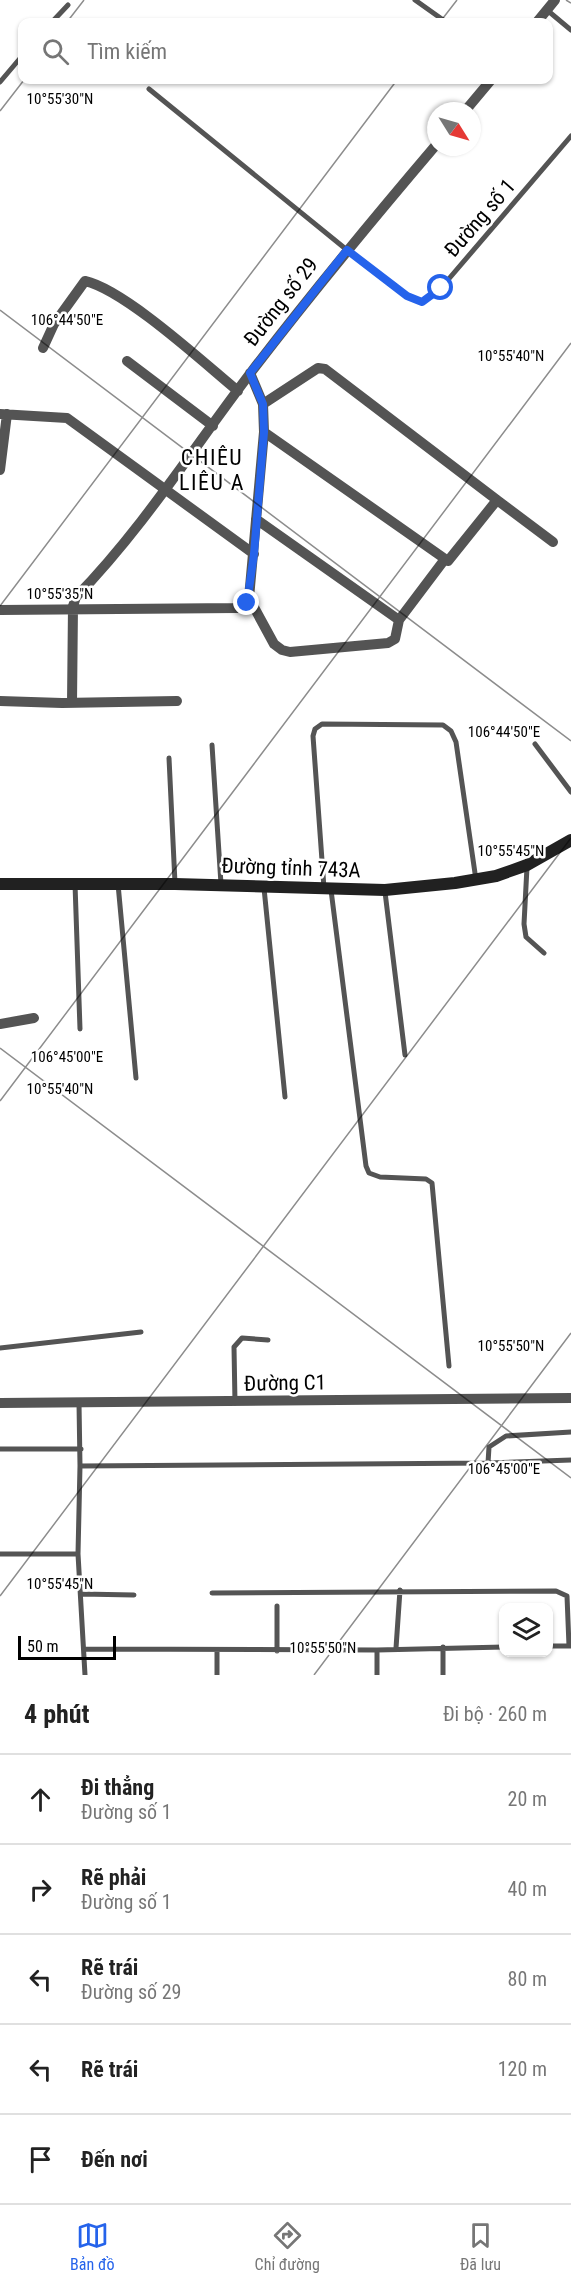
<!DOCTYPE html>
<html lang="vi">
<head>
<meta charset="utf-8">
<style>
	:root { --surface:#fff; --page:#f6f6f6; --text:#222; --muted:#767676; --line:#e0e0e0; --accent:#2563eb }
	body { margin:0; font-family:"Roboto Condensed",sans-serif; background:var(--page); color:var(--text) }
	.controls { position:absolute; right:18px; bottom:18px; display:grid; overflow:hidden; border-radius:12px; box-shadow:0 2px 4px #0004 }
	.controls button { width:54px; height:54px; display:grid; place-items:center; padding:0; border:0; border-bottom:2px solid var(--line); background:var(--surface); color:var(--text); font:30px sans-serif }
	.compass { position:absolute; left:427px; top:102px; width:54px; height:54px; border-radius:50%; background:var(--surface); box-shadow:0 2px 4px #0004; rotate:127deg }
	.scale { position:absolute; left:18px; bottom:15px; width:98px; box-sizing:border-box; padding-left:6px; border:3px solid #000; border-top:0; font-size:16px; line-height:21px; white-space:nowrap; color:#000; -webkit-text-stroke:4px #fff; paint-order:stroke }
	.stop { position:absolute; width:18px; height:18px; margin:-14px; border:4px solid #2563eb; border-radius:50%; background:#fff }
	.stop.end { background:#2563eb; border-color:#fff; box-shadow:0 2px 6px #0008 }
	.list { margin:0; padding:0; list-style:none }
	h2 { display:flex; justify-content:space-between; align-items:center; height:78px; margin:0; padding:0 24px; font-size:26px }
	h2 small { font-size:20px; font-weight:400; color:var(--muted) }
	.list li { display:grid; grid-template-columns:39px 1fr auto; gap:18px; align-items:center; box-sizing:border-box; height:90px; padding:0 24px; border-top:2px solid var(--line) }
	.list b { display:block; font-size:22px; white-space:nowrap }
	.list p { margin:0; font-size:20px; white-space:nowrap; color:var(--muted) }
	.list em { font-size:20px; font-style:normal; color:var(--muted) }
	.icon { flex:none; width:33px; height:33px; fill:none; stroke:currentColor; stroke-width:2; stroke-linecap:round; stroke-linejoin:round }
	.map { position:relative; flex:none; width:571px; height:1675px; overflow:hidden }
	.search { position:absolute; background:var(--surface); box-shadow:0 2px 4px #0004; left:18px; right:18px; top:18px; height:66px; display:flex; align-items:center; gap:15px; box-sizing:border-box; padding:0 21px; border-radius:12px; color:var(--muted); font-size:22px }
	.sheet { height:528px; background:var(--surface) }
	nav { display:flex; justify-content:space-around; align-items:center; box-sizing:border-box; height:84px; border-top:2px solid var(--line); background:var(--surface); font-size:16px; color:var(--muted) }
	nav a { display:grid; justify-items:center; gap:3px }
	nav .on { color:var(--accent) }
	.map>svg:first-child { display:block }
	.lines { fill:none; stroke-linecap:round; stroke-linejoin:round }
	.lane { stroke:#545454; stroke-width:5 }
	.street { stroke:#545454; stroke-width:10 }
	.secondary { stroke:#212121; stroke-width:12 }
	.route { stroke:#2563eb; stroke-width:8 }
	.ticks { fill:none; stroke:#000; stroke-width:1.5; stroke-opacity:0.45 }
	.labels { text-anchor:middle; stroke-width:5; stroke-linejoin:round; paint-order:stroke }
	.street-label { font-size:21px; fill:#000; stroke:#fff }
	.neighbourhood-label { font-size:22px; letter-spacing:1.5px; fill:#000; stroke:#fff }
	.ticks-label { font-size:15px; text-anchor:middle; fill:#000; stroke:#fff; stroke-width:5; stroke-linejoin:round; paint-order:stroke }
</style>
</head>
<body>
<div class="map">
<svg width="571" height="1675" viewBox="0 0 571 1675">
	<rect width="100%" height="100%" fill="#fff"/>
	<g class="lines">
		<path class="lane" d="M415 0 446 22
			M547 10 571 30
			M52 22 68 5
			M0 82 22 56
			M149 89 347 250 407 296 422 301 441 288 571 136
			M535 744 571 792
			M212 745 221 884
			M169 758 175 883
			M527 867 524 924 526 937 544 953
			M75 884 80 1029
			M118 884 136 1078
			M264 888 285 1097
			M324 888 313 736 315 729 322 724 443 725 451 731 456 742 476 880
			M331 890 366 1166 369 1173 380 1177 426 1179 432 1183 449 1366
			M385 892 405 1055
			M0 1348 141 1332
			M79 1403 80 1466 488 1463 571 1460
			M235 1403 234 1347 242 1338 268 1340
			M0 1449H81
			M488 1463 489 1447 506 1436 571 1432
			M80 1466 78 1554 85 1675
			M0 1554H78
			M212 1593 556 1591 567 1596 569 1646
			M81 1594 134 1595
			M548 1646H571
			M443 1647V1675
			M396 1648 400 1590
			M85 1649 377 1650
			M217 1650V1675
			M277 1651V1606
			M377 1675V1650L504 1647"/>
		<path class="street" d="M537 22 555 0
			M465 111 491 80
			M43 348 54 324 85 281C125 290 204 363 238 391
			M127 361 213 426
			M250 373 263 404 264 432 249 598 274 644 282 650 290 652 388 643 395 639 399 620 256 519
			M263 404 318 368 325 369 497 500 448 561 264 432
			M0 414 67 418 254 554
			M0 470 7 414
			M497 500 553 542
			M0 610 237 608 243 606 249 598
			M399 620 445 559
			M0 701 62 703 177 701
			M72 703 73 606 76 597C143 528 194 447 252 371 311 294 373 219 436 145
			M0 1024 34 1018
			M0 1403 571 1398"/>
		<path class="secondary" d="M0 884H175L385 890 455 883 496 876 527 865 571 840"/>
	</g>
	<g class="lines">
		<path class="route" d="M247 603 254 554 264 432 263 404 250 373 347 250 407 296 422 302 441 288"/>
	</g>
	<path class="ticks" d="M566 0 571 3M67 22 84 0M440 22 457 0M0 111 24 80M0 310 571 741M0 606 397 80M0 1048 571 1478M0 1101 571 343M0 1596 571 838M314 1675 571 1333"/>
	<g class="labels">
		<g class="street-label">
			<text transform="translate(480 218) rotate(-49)" y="7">Đường số 1</text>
			<text transform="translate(281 302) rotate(-52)" y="7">Đường số 29</text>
			<text transform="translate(291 868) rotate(2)" y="7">Đường tỉnh 743A</text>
			<text transform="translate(285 1383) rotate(-1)" y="7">Đường C1</text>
		</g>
		<g class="neighbourhood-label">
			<text x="212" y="465">CHIÊU<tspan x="212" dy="25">LIÊU A</tspan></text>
		</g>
	</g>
	<g class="ticks-label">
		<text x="60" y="104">10°55'30"N</text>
		<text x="67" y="325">106°44'50"E</text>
		<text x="511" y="361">10°55'40"N</text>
		<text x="60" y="599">10°55'35"N</text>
		<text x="504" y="737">106°44'50"E</text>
		<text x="511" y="856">10°55'45"N</text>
		<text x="67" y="1062">106°45'00"E</text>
		<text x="60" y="1094">10°55'40"N</text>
		<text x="511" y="1351">10°55'50"N</text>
		<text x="504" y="1474">106°45'00"E</text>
		<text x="60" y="1589">10°55'45"N</text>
		<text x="323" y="1653">10°55'50"N</text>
	</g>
</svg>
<div class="controls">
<button><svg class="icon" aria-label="layers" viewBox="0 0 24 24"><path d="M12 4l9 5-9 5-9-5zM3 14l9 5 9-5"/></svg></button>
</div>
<svg class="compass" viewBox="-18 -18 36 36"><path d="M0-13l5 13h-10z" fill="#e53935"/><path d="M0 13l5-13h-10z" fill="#767676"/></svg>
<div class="scale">50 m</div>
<div class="stop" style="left:441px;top:288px"></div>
<div class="stop end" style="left:247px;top:603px"></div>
<div class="search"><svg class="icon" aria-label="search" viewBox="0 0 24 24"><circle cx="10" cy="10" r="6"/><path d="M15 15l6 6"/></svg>Tìm kiếm</div>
</div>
<section class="sheet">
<h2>4 phút<small>Đi bộ · 260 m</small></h2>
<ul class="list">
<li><svg class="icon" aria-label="ahead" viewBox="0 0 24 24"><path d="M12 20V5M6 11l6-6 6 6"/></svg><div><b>Đi thẳng</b><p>Đường số 1</p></div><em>20 m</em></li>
<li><svg class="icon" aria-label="right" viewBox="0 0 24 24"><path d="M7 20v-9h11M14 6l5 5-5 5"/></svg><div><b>Rẽ phải</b><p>Đường số 1</p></div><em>40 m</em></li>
<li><svg class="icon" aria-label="left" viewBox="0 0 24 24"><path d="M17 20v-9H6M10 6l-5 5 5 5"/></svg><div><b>Rẽ trái</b><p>Đường số 29</p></div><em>80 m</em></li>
<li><svg class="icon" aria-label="left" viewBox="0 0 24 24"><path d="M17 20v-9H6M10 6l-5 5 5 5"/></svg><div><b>Rẽ trái</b></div><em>120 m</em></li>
<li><svg class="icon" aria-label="arrive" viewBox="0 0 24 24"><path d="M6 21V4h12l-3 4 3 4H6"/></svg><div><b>Đến nơi</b></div></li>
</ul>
</section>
<nav>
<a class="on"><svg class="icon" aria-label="map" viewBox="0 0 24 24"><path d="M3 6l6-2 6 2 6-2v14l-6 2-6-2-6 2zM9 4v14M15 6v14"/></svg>Bản đồ</a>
<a><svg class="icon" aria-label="directions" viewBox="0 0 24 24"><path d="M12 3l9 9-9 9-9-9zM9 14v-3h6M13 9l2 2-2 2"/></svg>Chỉ đường</a>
<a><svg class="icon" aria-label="saved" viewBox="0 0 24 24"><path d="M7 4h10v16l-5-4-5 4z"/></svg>Đã lưu</a>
</nav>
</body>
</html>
